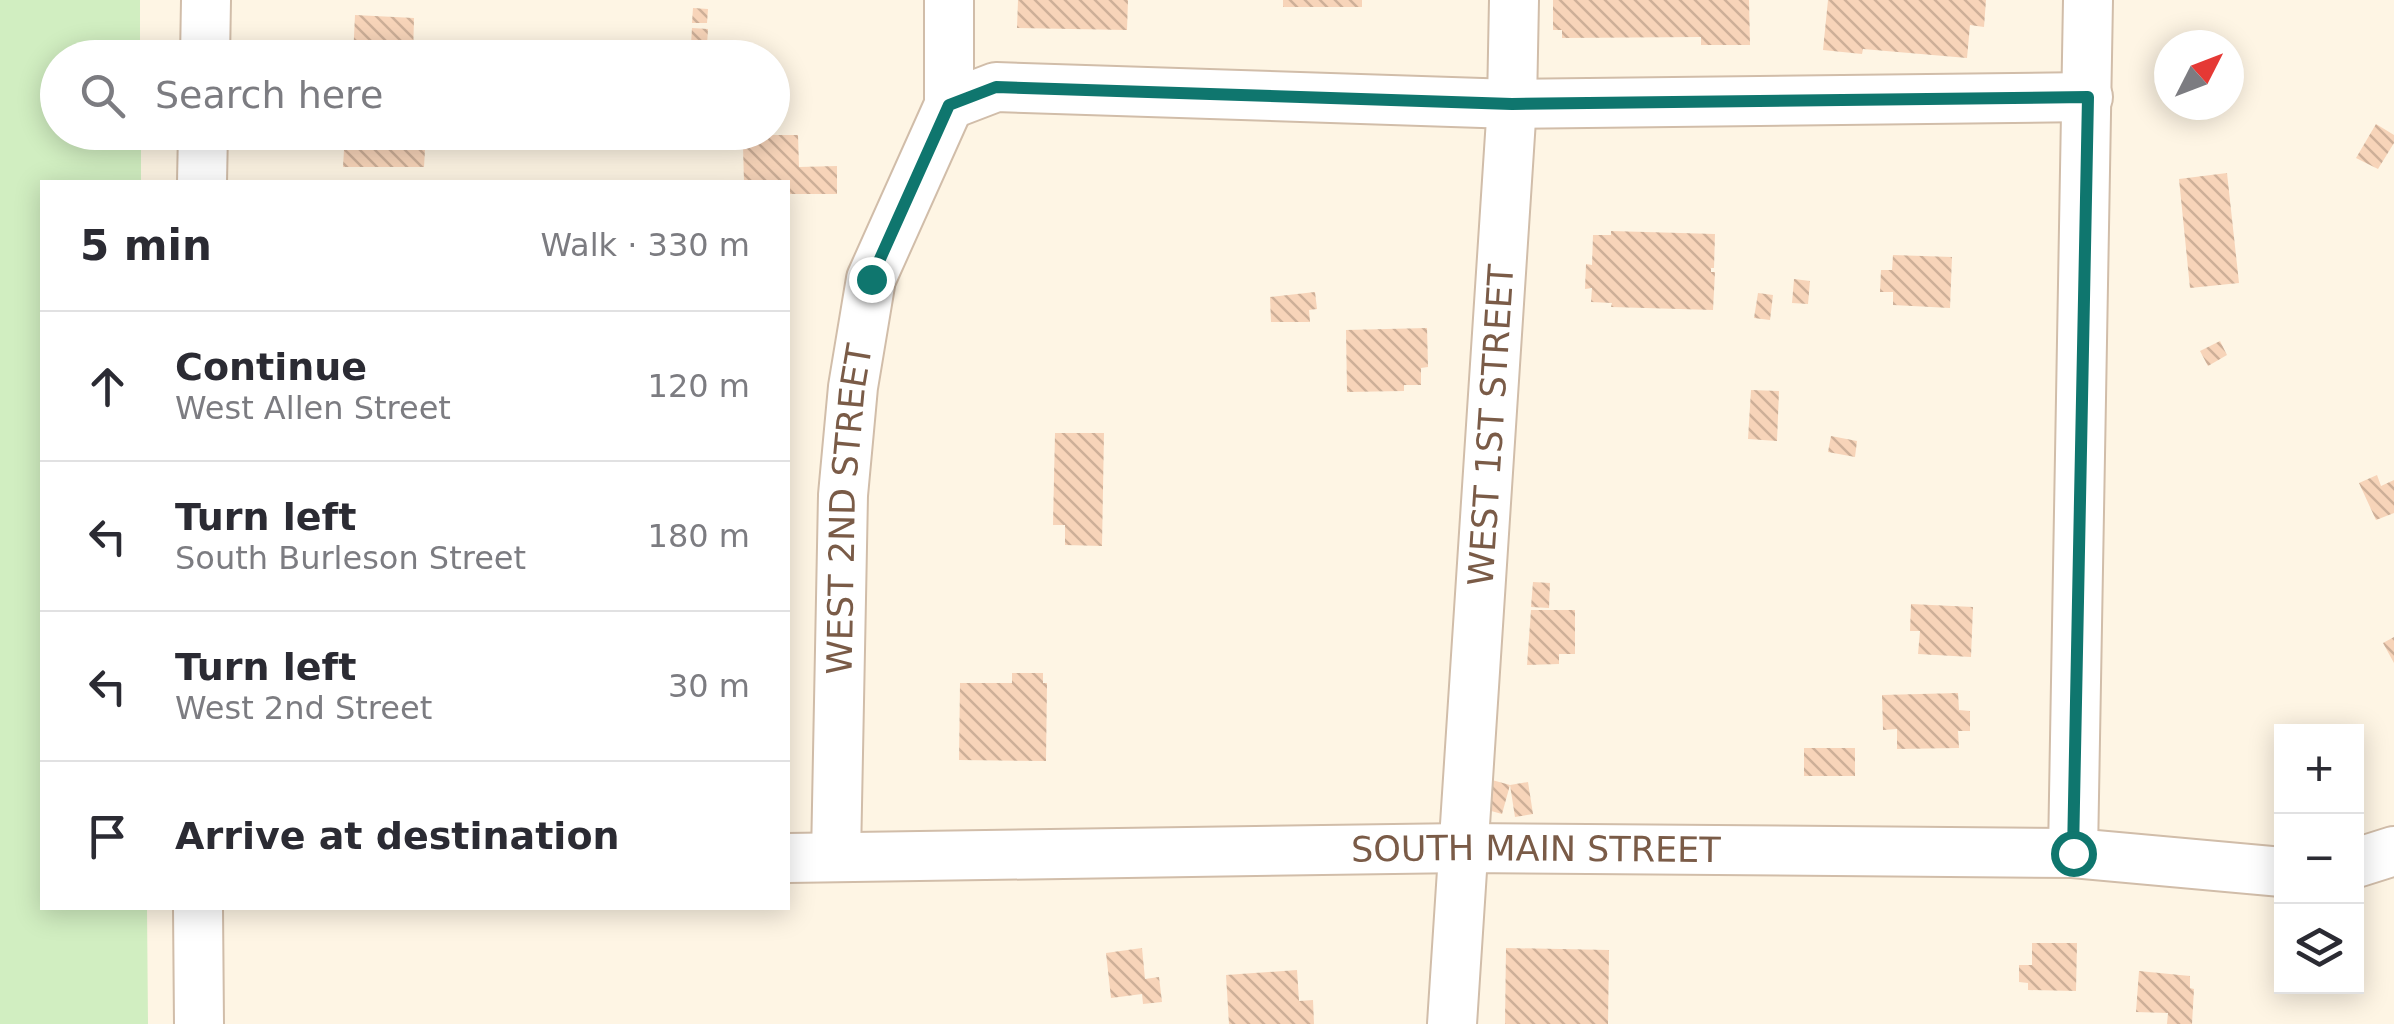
<!DOCTYPE html>
<html lang="en">
<head>
<meta charset="utf-8">
<style>
	:root { --surface:#fff; --page:#f2f2f3; --text:#2b2b33; --muted:#7c7c81; --line:#e1e1e2 }
	body { margin:0; font-family:"DejaVu Sans",sans-serif; background:var(--page); color:var(--text) }
	.controls { position:absolute; right:30px; bottom:30px; display:grid; overflow:hidden; border-radius:0px; box-shadow:0 5px 25px #0003 }
	.controls button { width:90px; height:90px; display:grid; place-items:center; padding:0; border:0; border-bottom:2px solid var(--line); background:var(--surface); color:var(--text); font:50px sans-serif }
	.compass { position:absolute; left:2154px; top:30px; width:90px; height:90px; border-radius:50%; background:var(--surface); box-shadow:0 5px 25px #0003; rotate:48deg }
	.stop { position:absolute; width:30px; height:30px; margin:-22px; border:8px solid #0f766e; border-radius:50%; background:#fff }
	.stop.end { background:#0f766e; border-color:#fff; box-shadow:0 2px 10px #0008 }
	.list { margin:0; padding:0; list-style:none }
	h2 { display:flex; justify-content:space-between; align-items:center; height:130px; margin:0; padding:0 40px; font-size:42px }
	h2 small { font-size:32px; font-weight:400; color:var(--muted) }
	.list li { display:grid; grid-template-columns:65px 1fr auto; gap:30px; align-items:center; box-sizing:border-box; height:150px; padding:0 40px; border-top:2px solid var(--line) }
	.list b { display:block; font-size:38px; white-space:nowrap }
	.list p { margin:0; font-size:32px; white-space:nowrap; color:var(--muted) }
	.list em { font-size:32px; font-style:normal; color:var(--muted) }
	.icon { flex:none; width:55px; height:55px; fill:none; stroke:currentColor; stroke-width:2; stroke-linecap:round; stroke-linejoin:round }
	.map { position:relative; flex:none; width:2394px; height:1024px; overflow:hidden }
	.search { position:absolute; background:var(--surface); box-shadow:0 5px 25px #0003; left:40px; top:40px; width:750px; height:110px; display:flex; align-items:center; gap:25px; box-sizing:border-box; padding:0 35px; border-radius:55px; color:var(--muted); font-size:38px }
	.panel { position:absolute; background:var(--surface); box-shadow:0 5px 25px #0003; left:40px; top:180px; width:750px; height:730px; border-radius:0px }
	.map>svg:first-child { display:block }
	.green { fill:#d1eec1 }
	.building { fill:url(#building-back-hatch) }
	.lines { fill:none; stroke-linecap:round; stroke-linejoin:round }
	.minor-casing { stroke:#d1bda9; stroke-width:52 }
	.minor { stroke:#fff; stroke-width:48 }
	.route { stroke:#0f766e; stroke-width:12 }
	.labels { text-anchor:middle; stroke-width:8; stroke-linejoin:round; paint-order:stroke }
	.street-label { font-size:35px; fill:#7a5b47; stroke:#fff8ec }
</style>
</head>
<body>
<div class="map">
<svg width="2394" height="1024" viewBox="0 0 2394 1024">
	<defs>
		<pattern id="building-back-hatch" width="6" height="6" patternUnits="userSpaceOnUse" patternTransform="scale(2.5)"><rect width="6" height="6" fill="#f7d4b9"/><path d="M-1 5l2 2M0 0l6 6M5-1l2 2" fill="none" stroke="#cdaf98"/></pattern>
	</defs>
	<rect width="100%" height="100%" fill="#fef5e4"/>
	<path class="green" d="M0 0H140V57L58 58V132L141 133V182H42V908H147L148 1024H0Z"/>
	<path class="building" d="M1018 0H1128L1127 30 1017 28Z
		M1283 0H1362V7H1283Z
		M1553 0H1749L1750 45H1701V37L1562 38V30H1553Z
		M1828 0H1986L1984 27 1970 25 1967 58 1863 49 1862 54 1823 50Z
		M693 8 708 9 707 23H692Z
		M355 15 414 18 413 58H353Z
		M692 28 708 29 707 45 691 44Z
		M2376 124 2394 135V143L2378 169 2356 158Z
		M345 132H426L424 167H343Z
		M748 135H798L799 167 837 166V194H788V182H744L743 146H749Z
		M2227 173 2239 283 2190 288 2179 179Z
		M1611 231 1715 234 1714 268H1711V272H1715L1713 310 1611 307 1612 303 1591 302 1592 288 1585 289 1586 264 1592 265 1593 235H1611Z
		M1893 255 1952 257 1950 308 1893 305V292H1880L1881 270H1892Z
		M1794 279 1810 281 1808 304 1792 303Z
		M1315 292 1317 309 1309 310 1310 322H1271L1270 297Z
		M1758 293 1773 295 1770 320 1754 318Z
		M1427 328 1428 367 1421 368V385H1404V391L1347 392 1346 330Z
		M2220 341 2227 355 2208 366 2200 351Z
		M1751 390 1779 391 1777 441 1748 439Z
		M1055 433H1104L1102 546 1065 545V525H1053Z
		M1831 436 1857 441 1855 457 1828 452Z
		M2377 475 2381 486 2394 480V513L2376 520 2359 483Z
		M1533 582 1550 583 1549 608 1531 607Z
		M1911 604 1973 607 1971 657 1918 654 1920 631H1910Z
		M1531 610H1575V654H1559V664L1527 665Z
		M2394 637V663L2383 643Z
		M1012 673H1043V683H1047L1046 761 959 760 960 683H1012Z
		M1958 693 1959 710 1970 711V731H1958L1959 748 1897 749V729L1883 730 1882 695Z
		M1804 748H1855V776H1804Z
		M1492 780 1510 785 1502 814 1484 809Z
		M1528 782 1533 814 1515 817 1510 785Z
		M2032 943H2077L2076 991 2028 990V983L2019 982V965H2032Z
		M1142 948 1145 979 1159 977 1162 1002 1143 1004 1142 994 1111 998 1106 953Z
		M1506 948 1609 950 1608 1024H1505Z
		M1297 970 1299 1001 1313 1000 1314 1024H1229L1226 975Z
		M2139 971 2190 976V988L2194 989 2192 1024H2167L2168 1013 2136 1012Z"/>
	<g class="lines">
		<g class="minor-casing">
			<g id="minor">
				<path d="M205 58 206 0"/>
				<path d="M949 105 996 87 1512 104 2088 97"/>
				<path d="M202 182 203 132"/>
				<path d="M2073 853 2088 0"/>
				<path id="s1" d="M836 857 843 495 853 387 871 279 949 105V0"/>
				<path id="s2" d="M788 858 1464 848 2073 853 2282 872"/>
				<path d="M2356 863 2394 851"/>
				<path d="M198 908 199 1024"/>
				<path id="s3" d="M1452 1024 1512 104 1514 0"/>
			</g>
		</g>
		<use href="#minor" class="minor"/>
	</g>
	<g class="lines">
		<path class="route" d="M871 279 949 105 996 87 1512 104 2088 97 2073 853"/>
	</g>
	<g class="labels">
		<g class="street-label">
			<text dy="12" stroke="none"><textPath href="#s3" startOffset="600">WEST 1ST STREET</textPath></text>
			<text dy="12" stroke="none"><textPath href="#s1" startOffset="348">WEST 2ND STREET</textPath></text>
			<text dy="12" stroke="none"><textPath href="#s2" startOffset="748">SOUTH MAIN STREET</textPath></text>
		</g>
	</g>
</svg>
<div class="controls">
<button>+</button>
<button>−</button>
<button><svg class="icon" aria-label="layers" viewBox="0 0 24 24"><path d="M12 4l9 5-9 5-9-5zM3 14l9 5 9-5"/></svg></button>
</div>
<svg class="compass" viewBox="-18 -18 36 36"><path d="M0-13l5 13h-10z" fill="#e53935"/><path d="M0 13l5-13h-10z" fill="#7c7c81"/></svg>
<div class="stop" style="left:2073px;top:853px"></div>
<div class="stop end" style="left:871px;top:279px"></div>
<div class="search"><svg class="icon" aria-label="search" viewBox="0 0 24 24"><circle cx="10" cy="10" r="6"/><path d="M15 15l6 6"/></svg>Search here</div>
<section class="panel">
<h2>5 min<small>Walk · 330 m</small></h2>
<ul class="list">
<li><svg class="icon" aria-label="ahead" viewBox="0 0 24 24"><path d="M12 20V5M6 11l6-6 6 6"/></svg><div><b>Continue</b><p>West Allen Street</p></div><em>120 m</em></li>
<li><svg class="icon" aria-label="left" viewBox="0 0 24 24"><path d="M17 20v-9H6M10 6l-5 5 5 5"/></svg><div><b>Turn left</b><p>South Burleson Street</p></div><em>180 m</em></li>
<li><svg class="icon" aria-label="left" viewBox="0 0 24 24"><path d="M17 20v-9H6M10 6l-5 5 5 5"/></svg><div><b>Turn left</b><p>West 2nd Street</p></div><em>30 m</em></li>
<li><svg class="icon" aria-label="arrive" viewBox="0 0 24 24"><path d="M6 21V4h12l-3 4 3 4H6"/></svg><div><b>Arrive at destination</b></div></li>
</ul>
</section>
</div>
</body>
</html>
